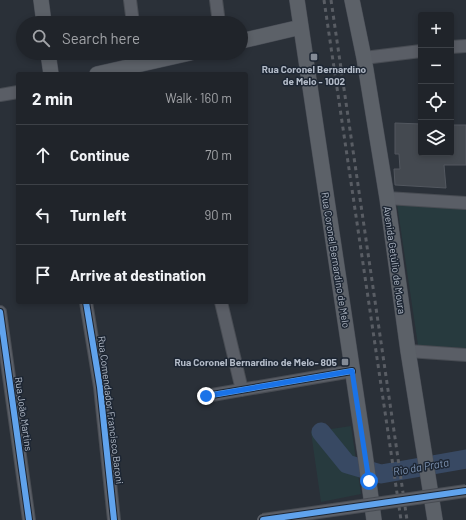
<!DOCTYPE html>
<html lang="en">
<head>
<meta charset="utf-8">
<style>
	:root { --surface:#20242a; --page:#2d3036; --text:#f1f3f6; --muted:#a2a4a8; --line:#3d4147 }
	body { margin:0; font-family:Barlow,sans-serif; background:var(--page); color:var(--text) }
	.controls { position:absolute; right:12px; top:12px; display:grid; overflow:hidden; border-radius:4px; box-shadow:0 2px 6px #0003 }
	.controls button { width:36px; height:36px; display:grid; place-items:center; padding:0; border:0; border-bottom:1px solid var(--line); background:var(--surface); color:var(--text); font:20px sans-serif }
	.stop { position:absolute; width:12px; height:12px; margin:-9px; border:3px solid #1a73e8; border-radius:50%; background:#fff }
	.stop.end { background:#1a73e8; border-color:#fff; box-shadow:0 1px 4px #0008 }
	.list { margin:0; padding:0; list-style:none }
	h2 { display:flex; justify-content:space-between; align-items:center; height:52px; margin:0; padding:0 16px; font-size:17px }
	h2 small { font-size:13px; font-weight:400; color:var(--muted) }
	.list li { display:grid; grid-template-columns:26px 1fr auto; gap:12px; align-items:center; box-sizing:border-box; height:60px; padding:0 16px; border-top:1px solid var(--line) }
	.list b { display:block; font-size:15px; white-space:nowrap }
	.list em { font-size:13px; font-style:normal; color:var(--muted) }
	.icon { flex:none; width:22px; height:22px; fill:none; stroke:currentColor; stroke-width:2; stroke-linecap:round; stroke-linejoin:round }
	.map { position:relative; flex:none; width:466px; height:520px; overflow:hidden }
	.search { position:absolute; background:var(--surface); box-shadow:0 2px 6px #0003; left:16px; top:16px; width:232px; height:44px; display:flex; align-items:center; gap:10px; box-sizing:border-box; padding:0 14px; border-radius:22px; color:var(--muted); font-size:15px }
	.panel { position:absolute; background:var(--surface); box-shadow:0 2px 6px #0003; left:16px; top:72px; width:232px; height:232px; border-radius:4px }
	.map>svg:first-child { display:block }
	.green { fill:#273a3e }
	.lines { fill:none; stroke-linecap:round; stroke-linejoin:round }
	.river { stroke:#384963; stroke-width:19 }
	.building { fill:#444950; stroke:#52575f }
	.minor-casing { stroke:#484c53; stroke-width:14 }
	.major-casing { stroke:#484c55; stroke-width:16 }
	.minor { stroke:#5a5e66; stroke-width:12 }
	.major { stroke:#5c6168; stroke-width:15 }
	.rail { stroke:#595d64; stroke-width:3; stroke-dasharray:4 4; stroke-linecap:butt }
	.minor-bridge-casing { stroke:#484c53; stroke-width:14; stroke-linecap:butt }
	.minor-bridge { stroke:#5a5e66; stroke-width:12 }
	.cycleway-casing { stroke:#1d2633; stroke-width:8 }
	.cycleway { stroke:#60a3ed; stroke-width:6 }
	.route { stroke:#1a73e8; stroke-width:5 }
	.poi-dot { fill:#848b96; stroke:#1d2633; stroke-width:1.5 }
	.labels { text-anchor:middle; stroke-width:3; stroke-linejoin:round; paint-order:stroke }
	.poi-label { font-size:10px; font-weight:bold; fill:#b4bcc9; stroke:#1d2633 }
	.street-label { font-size:10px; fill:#b4bcc9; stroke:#1d2633 }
	.water-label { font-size:11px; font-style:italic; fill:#7c92b1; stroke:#1d2633 }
</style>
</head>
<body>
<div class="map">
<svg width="466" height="520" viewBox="0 0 466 520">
	<rect width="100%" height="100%" fill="#2a3038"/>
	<path class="green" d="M397 204 466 208V348L418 345Z
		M351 426 361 494 321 502 311 432Z"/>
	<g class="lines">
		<path class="river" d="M321 432 347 464 381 474 466 459"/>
	</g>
	<path class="building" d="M395 123 421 124V153H451V125H466V165H444L446 188 395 185 394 169H400L399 154H395Z"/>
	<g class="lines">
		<g class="minor-casing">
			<path id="minor" d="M130 0 133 23
				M216 0 219 23
				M451 47 466 46
				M137 53 139 64
				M364 58 421 51
				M0 95 18 92
				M387 198 466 203
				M86 302 100 387 114 520
				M221 302 242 390
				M0 312 29 520
				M408 351 466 355
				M206 396 352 371"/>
		</g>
		<g class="major-casing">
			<path id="major" d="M41 0 44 23
				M297 0 365 454 374 520
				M352 0 364 58 387 198 408 351 435 520
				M241 41 301 27
				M48 53 51 74
				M97 74 190 53"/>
		</g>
		<use href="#minor" class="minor"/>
		<use href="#major" class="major"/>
		<path class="rail" d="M324 0 401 520
			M331 0 407 520"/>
		<g class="minor-bridge-casing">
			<path id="minor-bridge" d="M263 520 466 491"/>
		</g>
		<use href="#minor-bridge" class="minor-bridge"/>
		<g class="cycleway-casing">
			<path id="cycleway" d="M86 302 100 387 114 520
				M0 312 29 520
				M206 396 352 371
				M263 520 466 491"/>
		</g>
		<use href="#cycleway" class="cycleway"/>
	</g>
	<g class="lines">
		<path class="route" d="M206 396 352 371 369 481"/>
	</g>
	<g class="poi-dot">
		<rect x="310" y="53" width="8" height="8" rx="2"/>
		<rect x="341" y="358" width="8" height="8" rx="2"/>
	</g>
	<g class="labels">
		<g class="poi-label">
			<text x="314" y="73">Rua Coronel Bernardino<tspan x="314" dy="12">de Melo - 1002</tspan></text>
			<text x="337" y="366" text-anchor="end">Rua Coronel Bernardino de Melo- 805</text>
		</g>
		<g class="street-label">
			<text transform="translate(336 260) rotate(81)" y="4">Rua Coronel Bernardino de Melo</text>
			<text transform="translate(395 260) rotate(82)" y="4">Avenida Getúlio de Moura</text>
			<text transform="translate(111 410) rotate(83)" y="4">Rua Comendador Francisco Baroni</text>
			<text transform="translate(24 414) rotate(82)" y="4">Rua João Martins</text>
		</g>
		<g class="water-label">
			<text transform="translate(421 467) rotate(-10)" y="4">Rio da Prata</text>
		</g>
	</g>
</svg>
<div class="controls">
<button>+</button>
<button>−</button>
<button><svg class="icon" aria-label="locate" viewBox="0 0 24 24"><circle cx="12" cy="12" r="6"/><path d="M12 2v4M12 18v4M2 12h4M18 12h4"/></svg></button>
<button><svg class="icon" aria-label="layers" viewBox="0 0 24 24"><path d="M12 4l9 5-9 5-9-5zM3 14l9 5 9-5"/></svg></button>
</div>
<div class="stop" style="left:369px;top:481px"></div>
<div class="stop end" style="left:206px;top:396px"></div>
<div class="search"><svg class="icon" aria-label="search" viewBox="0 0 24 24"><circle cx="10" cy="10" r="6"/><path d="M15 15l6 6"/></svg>Search here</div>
<section class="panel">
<h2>2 min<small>Walk · 160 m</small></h2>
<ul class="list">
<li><svg class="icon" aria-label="ahead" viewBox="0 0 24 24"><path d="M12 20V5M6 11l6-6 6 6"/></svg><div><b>Continue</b></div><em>70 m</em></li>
<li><svg class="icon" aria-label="left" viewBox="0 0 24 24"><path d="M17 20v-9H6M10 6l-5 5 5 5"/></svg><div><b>Turn left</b></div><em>90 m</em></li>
<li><svg class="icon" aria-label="arrive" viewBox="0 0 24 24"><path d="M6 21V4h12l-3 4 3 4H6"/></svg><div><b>Arrive at destination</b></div></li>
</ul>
</section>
</div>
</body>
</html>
